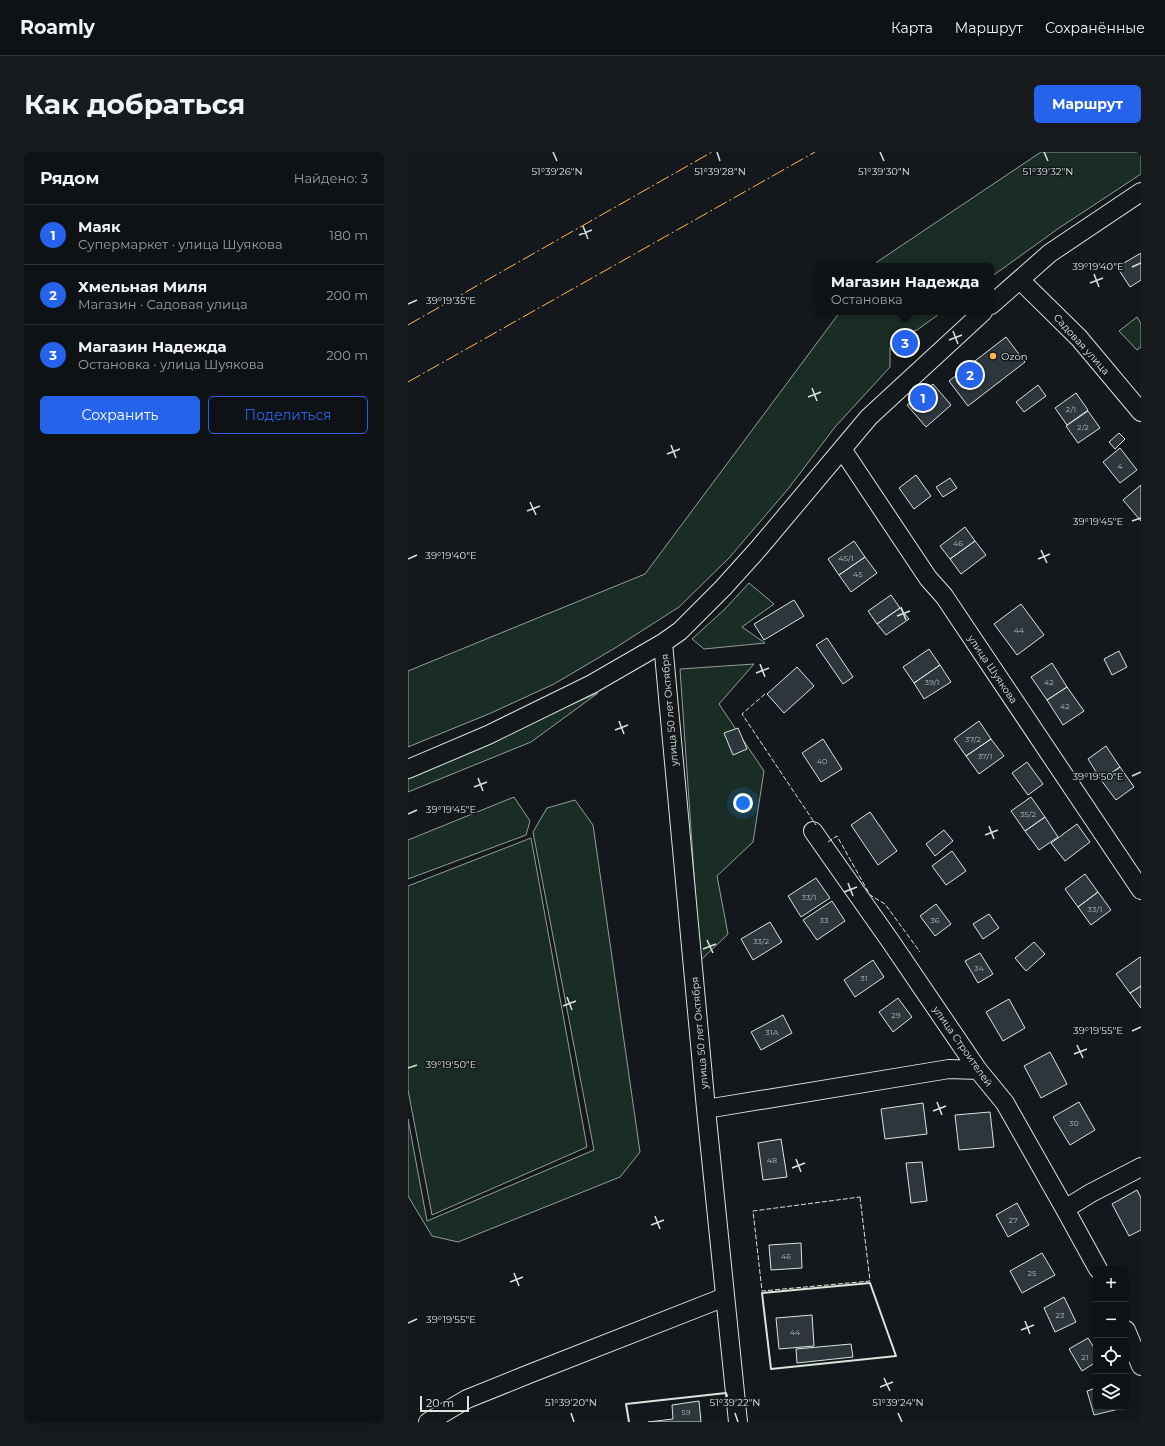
<!DOCTYPE html>
<html lang="ru">
<head>
<meta charset="utf-8">
<style>
	:root { --surface:#0f1215; --page:#181b1e; --text:#f1f3f6; --muted:#9b9ea0; --line:#2f3234; --accent:#2563eb }
	body { margin:0; font-family:Montserrat,sans-serif; background:var(--page); color:var(--text) }
	.controls { position:absolute; right:12px; bottom:12px; display:grid; overflow:hidden; border-radius:6px; box-shadow:0 4px 16px #0002 }
	.controls button { width:36px; height:36px; display:grid; place-items:center; padding:0; border:0; border-bottom:1px solid var(--line); background:var(--surface); color:var(--text); font:20px sans-serif }
	.scale { position:absolute; left:12px; bottom:10px; width:49px; box-sizing:border-box; padding-left:4px; border:2px solid #d8e6dc; border-top:0; font-size:11px; line-height:14px; white-space:nowrap; color:#d8e6dc; -webkit-text-stroke:3px #14181c; paint-order:stroke }
	.you { position:absolute; left:335px; top:651px; width:14px; height:14px; margin:-10px; border:3px solid #fff; border-radius:50%; background:#1a73e8; box-shadow:0 0 0 6px #1a73e833 }
	.badge { display:grid; place-items:center; width:26px; height:26px; border-radius:50%; background:var(--accent); color:#fff; font-size:13px; font-weight:700 }
	.pin { position:absolute; translate:-50% -50%; border:2px solid #fff; box-shadow:0 1px 4px #0006 }
	.popup { position:absolute; left:408px; top:111px; width:178px; height:52px; box-sizing:border-box; display:grid; place-content:center; border-radius:6px; background:var(--surface); filter:drop-shadow(0 1px 3px #0005); font-size:13px; white-space:nowrap; color:var(--muted) }
	.popup b { font-size:15px; color:var(--text) }
	.popup::after { content:''; position:absolute; left:50%; top:100%; margin-left:-8px; border:8px solid transparent; border-top-color:var(--surface) }
	.list { margin:0; padding:0; list-style:none }
	h2 { display:flex; justify-content:space-between; align-items:center; height:52px; margin:0; padding:0 16px; font-size:17px }
	h2 small { font-size:13px; font-weight:400; color:var(--muted) }
	.list li { display:grid; grid-template-columns:26px 1fr auto; gap:12px; align-items:center; box-sizing:border-box; height:60px; padding:0 16px; border-top:1px solid var(--line) }
	.list b { display:block; font-size:15px; white-space:nowrap }
	.list p { margin:0; font-size:13px; white-space:nowrap; color:var(--muted) }
	.list em { font-size:13px; font-style:normal; color:var(--muted) }
	.actions { display:flex; gap:8px; padding:12px 16px }
	.actions a { flex:1; padding:9px 0; border:1px solid var(--accent); border-radius:6px; text-align:center; font-size:14px; color:var(--accent) }
	.actions .main { background:var(--accent); color:#fff }
	.icon { flex:none; width:22px; height:22px; fill:none; stroke:currentColor; stroke-width:2; stroke-linecap:round; stroke-linejoin:round }
	.map { position:relative; flex:none; width:733px; height:1270px; overflow:hidden; border-radius:6px }
	header { display:flex; align-items:center; gap:24px; box-sizing:border-box; height:56px; padding:0 20px; background:var(--surface); border-bottom:1px solid var(--line) }
	header strong { font-size:19px }
	nav { display:flex; gap:22px; margin-inline-start:auto; font-size:14px }
	.intro { display:flex; align-items:center; justify-content:space-between; box-sizing:border-box; height:96px; padding:0 24px }
	h1 { margin:0; font-size:28px }
	.button { padding:10px 18px; border-radius:6px; background:var(--accent); color:#fff; font-size:14px; font-weight:700 }
	main { display:flex; gap:24px; padding:0 24px }
	aside { flex:1; background:var(--surface); border-radius:6px; box-shadow:0 4px 16px #0002 }
	.map>svg:first-child { display:block }
	.green { fill:#1a2d24; stroke:#939e99 }
	.building { fill:#2c363c; stroke:#d8e6dc }
	.lines { fill:none; stroke-linecap:round; stroke-linejoin:round }
	.minor-casing { stroke:#d8e6dc; stroke-width:20 }
	.minor { stroke:#14181c; stroke-width:18 }
	.fence { stroke:#d8e6dc; stroke-width:1; stroke-dasharray:5 2; stroke-linecap:butt }
	.wall { stroke:#d8e6dc; stroke-width:2 }
	.power { stroke:#ffb74d; stroke-width:1; stroke-dasharray:14 3 2 3; stroke-linecap:butt }
	.ticks { fill:none; stroke:#d8e6dc; stroke-width:1.5 }
	.poi-dot { fill:#ffb74d; stroke:#14181c; stroke-width:1.5 }
	.labels { text-anchor:middle; stroke-width:3; stroke-linejoin:round; paint-order:stroke }
	.number-label { font-size:8px; fill:#adbab4 }
	.street-label { font-size:10px; fill:#d8e6dc; stroke:#14181c }
	.poi-label { font-size:10px; fill:#d8e6dc; stroke:#14181c; text-anchor:start }
	.ticks-label { font-size:10px; text-anchor:middle; fill:#d8e6dc; stroke:#14181c; stroke-width:3; stroke-linejoin:round; paint-order:stroke }
</style>
</head>
<body>
<header>
<strong>Roamly</strong>
<nav><a>Карта</a><a>Маршрут</a><a>Сохранённые</a></nav>
</header>
<div class="intro"><h1>Как добраться</h1><a class="button">Маршрут</a></div>
<main>
<aside>
<h2>Рядом<small>Найдено: 3</small></h2>
<ul class="list">
<li><span class="badge">1</span><div><b>Маяк</b><p>Супермаркет · улица Шуякова</p></div><em>180 m</em></li>
<li><span class="badge">2</span><div><b>Хмельная Миля</b><p>Магазин · Садовая улица</p></div><em>200 m</em></li>
<li><span class="badge">3</span><div><b>Магазин Надежда</b><p>Остановка · улица Шуякова</p></div><em>200 m</em></li>
</ul>
<div class="actions"><a class="main">Сохранить</a><a>Поделиться</a></div>
</aside>
<div class="map">
<svg width="733" height="1270" viewBox="0 0 733 1270">
	<rect width="100%" height="100%" fill="#14181c"/>
	<path class="green" d="M633 0H733V22L651 76 583 125V114H466L469 110Z
		M432 160H534L509 178 499 181 482 195V215L427 275 380 337 321 406 271 455 207 496 146 532 83 561 0 595V519L237 422Z
		M729 165 733 172V195L729 198 711 179Z
		M341 431 366 452 334 475 357 491 296 497 284 487 317 457Z
		M346 512 311 552 356 619 345 690 309 724 320 782 292 809 272 517Z
		M190 541 123 590 0 640V622Z
		M106 645 122 669 118 683 0 727V688Z
		M167 648 185 673 232 1000 212 1025 50 1090 24 1084 0 1044V967L19 1069 186 998 125 680 139 656Z
		M123 686 179 995 24 1063 0 938V734Z"/>
	<path class="building" d="M733 101V128L722 135 709 115Z
		M598 185 617 210 560 254 541 229Z
		M525 232 543 253 518 275 499 253Z
		M630 233 638 244 616 260 608 250Z
		M668 241 680 258 659 273 647 256Z
		M680 259 692 276 670 291 658 274Z
		M711 281 717 287 707 297 701 290Z
		M712 296 729 318 712 331 695 310Z
		M508 323 523 344 506 357 491 336Z
		M542 326 549 336 535 345 528 335Z
		M733 333V369L715 348Z
		M557 375 567 389 542 407 532 394Z
		M446 389 457 405 431 423 420 407Z
		M567 389 578 403 553 422 542 407Z
		M457 405 469 421 443 440 431 423Z
		M483 443 492 456 469 472 460 459Z
		M386 448 396 464 356 488 346 472Z
		M613 452 636 483 609 503 586 472Z
		M492 456 501 467 478 483 469 472Z
		M419 486 445 525 435 532 408 493Z
		M521 497 532 513 506 531 495 515Z
		M711 499 719 515 704 523 696 507Z
		M644 511 659 535 639 548 623 525Z
		M532 513 543 530 516 547 506 531Z
		M389 515 406 534 376 561 359 542Z
		M659 535 676 559 655 573 639 548Z
		M571 569 583 587 558 604 546 587Z
		M330 576 339 597 325 603 316 581Z
		M415 587 434 617 413 630 394 601Z
		M583 587 596 604 571 622 558 604Z
		M698 594 712 615 693 628 680 607Z
		M619 610 635 632 620 643 604 621Z
		M712 615 726 635 708 648 693 628Z
		M623 645 637 665 617 679 603 659Z
		M462 660 489 699 470 713 443 673Z
		M637 665 650 685 631 698 617 679Z
		M669 672 682 690 657 709 643 691Z
		M536 678 545 689 527 704 518 692Z
		M544 699 558 719 538 733 524 714Z
		M677 722 690 740 670 755 657 737Z
		M408 726 422 746 393 765 380 744Z
		M690 740 703 758 683 773 670 755Z
		M424 749 437 769 409 788 395 768Z
		M528 752 543 772 527 784 512 764Z
		M581 762 591 776 575 787 565 772Z
		M362 770 374 790 345 808 333 787Z
		M626 790 637 802 618 819 607 806Z
		M572 801 585 822 570 831 557 809Z
		M732 805 733 806V834L722 841 708 822Z
		M465 808 476 825 447 845 436 828Z
		M733 834V856L722 841Z
		M490 846 504 865 485 880 471 860Z
		M601 847 617 876 595 889 578 860Z
		M375 863 384 881 353 898 343 880Z
		M642 900 659 932 633 946 616 914Z
		M671 950 687 978 662 993 645 965Z
		M515 951 519 982 477 987 473 957Z
		M582 960 586 995 551 998 547 963Z
		M373 987 379 1025 355 1028 350 991Z
		M514 1010 519 1049 503 1051 498 1011Z
		M729 1038 733 1046V1078L721 1084 704 1052Z
		M609 1051 621 1073 600 1085 588 1063Z
		M393 1091 394 1116 363 1118 361 1093Z
		M634 1101 647 1123 614 1141 602 1119Z
		M656 1145 668 1170 647 1180 636 1156Z
		M404 1163 406 1194 371 1197 368 1166Z
		M680 1186 688 1199V1210L674 1219 661 1197Z
		M443 1192 445 1205 389 1211 388 1197Z
		M688 1236V1255H710L711 1257 686 1263 679 1239Z
		M291 1249 293 1270H240L265 1267 264 1253Z"/>
	<g class="lines">
		<g class="minor-casing">
			<path id="minor" d="M612 128 671 186 733 260
				M583 153 642 101 733 40
				M434 297 520 426 536 444 733 738
				M255 491 298 957 330 1270
				M0 617 80 583 184 532 255 491 272 479 315 436 351 396 461 265 575 160
				M405 679 483 790 570 918 597 951 657 1057 690 1117
				M298 957 541 917 570 918
				M657 1057 683 1041 733 1015
				M718 1178 733 1214
				M20 1270 59 1247 121 1222 317 1145"/>
		</g>
		<use href="#minor" class="minor"/>
		<path class="fence" d="M357 542 334 562 408 673
			M420 690 429 684 462 743 477 752 512 800
			M452 1045 462 1129 354 1139 345 1059Z"/>
		<path class="wall" d="M462 1131 488 1204 363 1217 354 1141Z
			M221 1270 218 1252 318 1241 319 1244"/>
		<path class="power" d="M0 173 304 0
			M0 230 407 0"/>
	</g>
	<path class="ticks" d="M145 0 149 9M309 0 312 9M472 0 476 9M636 0 640 9M175 74 180 87M171 83 184 78M724 115 733 111M686 122 691 135M682 131 695 126M0 152 9 148M545 179 550 192M541 188 554 183M404 236 409 249M400 245 413 240M263 293 268 306M259 302 272 297M122 350 128 363M119 359 132 354M724 369 733 366M633 398 639 411M0 407 9 403M630 407 642 402M493 455 498 468M489 464 502 459M352 512 357 525M348 521 361 516M211 569 216 582M207 578 220 573M724 624 733 620M70 626 75 639M66 635 79 630M0 662 9 658M581 674 586 687M577 683 590 678M440 731 445 744M436 740 449 735M299 788 305 801M295 797 308 792M159 845 164 858M155 854 168 849M724 879 733 875M669 893 675 906M666 902 679 897M0 916 9 913M529 950 534 963M525 959 538 954M388 1007 393 1020M384 1016 397 1011M247 1064 252 1077M243 1073 256 1068M106 1121 111 1134M102 1130 115 1125M617 1169 622 1182M0 1171 9 1167M613 1178 626 1173M476 1226 482 1239M472 1235 485 1230M163 1261 166 1270M327 1261 330 1270M490 1261 494 1270"/>
	<circle class="poi-dot" cx="585" cy="204" r="4"/>
	<g class="labels">
		<g class="number-label">
			<text x="663" y="260">2/1</text>
			<text x="675" y="278">2/2</text>
			<text x="712" y="317">4</text>
			<text x="550" y="394">46</text>
			<text x="438" y="409">45/1</text>
			<text x="450" y="425">45</text>
			<text x="611" y="481">44</text>
			<text x="524" y="533">39/1</text>
			<text x="641" y="533">42</text>
			<text x="657" y="557">42</text>
			<text x="565" y="590">37/2</text>
			<text x="577" y="607">37/1</text>
			<text x="414" y="612">40</text>
			<text x="620" y="665">35/2</text>
			<text x="401" y="748">33/1</text>
			<text x="687" y="760">33/1</text>
			<text x="416" y="771">33</text>
			<text x="527" y="771">36</text>
			<text x="353" y="792">33/2</text>
			<text x="571" y="819">34</text>
			<text x="456" y="829">31</text>
			<text x="488" y="866">29</text>
			<text x="364" y="883">31А</text>
			<text x="666" y="974">30</text>
			<text x="364" y="1011">48</text>
			<text x="605" y="1071">27</text>
			<text x="378" y="1107">46</text>
			<text x="624" y="1124">25</text>
			<text x="652" y="1166">23</text>
			<text x="387" y="1183">44</text>
			<text x="677" y="1208">21</text>
			<text x="278" y="1263">59</text>
		</g>
		<g class="street-label">
			<text transform="translate(674 192) rotate(48)" y="4">Садовая улица</text>
			<text transform="translate(585 517) rotate(56)" y="4">улица Шуякова</text>
			<text transform="translate(261 558) rotate(-95)" y="4">улица 50 лет Октября</text>
			<text transform="translate(291 881) rotate(-95)" y="4">улица 50 лет Октября</text>
			<text transform="translate(555 894) rotate(55)" y="4">улица Строителей</text>
		</g>
		<g class="poi-label">
			<text x="593" y="208">Ozon</text>
		</g>
	</g>
	<g class="ticks-label">
		<text x="312" y="23">51°39'28"N</text>
		<text x="149" y="23">51°39'26"N</text>
		<text x="476" y="23">51°39'30"N</text>
		<text x="640" y="23">51°39'32"N</text>
		<text x="690" y="118">39°19'40"E</text>
		<text x="43" y="152">39°19'35"E</text>
		<text x="690" y="373">39°19'45"E</text>
		<text x="43" y="407">39°19'40"E</text>
		<text x="690" y="628">39°19'50"E</text>
		<text x="43" y="661">39°19'45"E</text>
		<text x="690" y="882">39°19'55"E</text>
		<text x="43" y="916">39°19'50"E</text>
		<text x="43" y="1171">39°19'55"E</text>
		<text x="163" y="1254">51°39'20"N</text>
		<text x="327" y="1254">51°39'22"N</text>
		<text x="490" y="1254">51°39'24"N</text>
	</g>
</svg>
<div class="controls">
<button>+</button>
<button>−</button>
<button><svg class="icon" aria-label="locate" viewBox="0 0 24 24"><circle cx="12" cy="12" r="6"/><path d="M12 2v4M12 18v4M2 12h4M18 12h4"/></svg></button>
<button><svg class="icon" aria-label="layers" viewBox="0 0 24 24"><path d="M12 4l9 5-9 5-9-5zM3 14l9 5 9-5"/></svg></button>
</div>
<div class="scale">20 m</div>
<div class="you"></div>
<div class="pin badge" style="left:515px;top:246px">1</div>
<div class="pin badge" style="left:562px;top:223px">2</div>
<div class="pin badge" style="left:497px;top:191px">3</div>
<div class="popup"><b>Магазин Надежда</b>Остановка</div>
</div>
</main>
</body>
</html>
